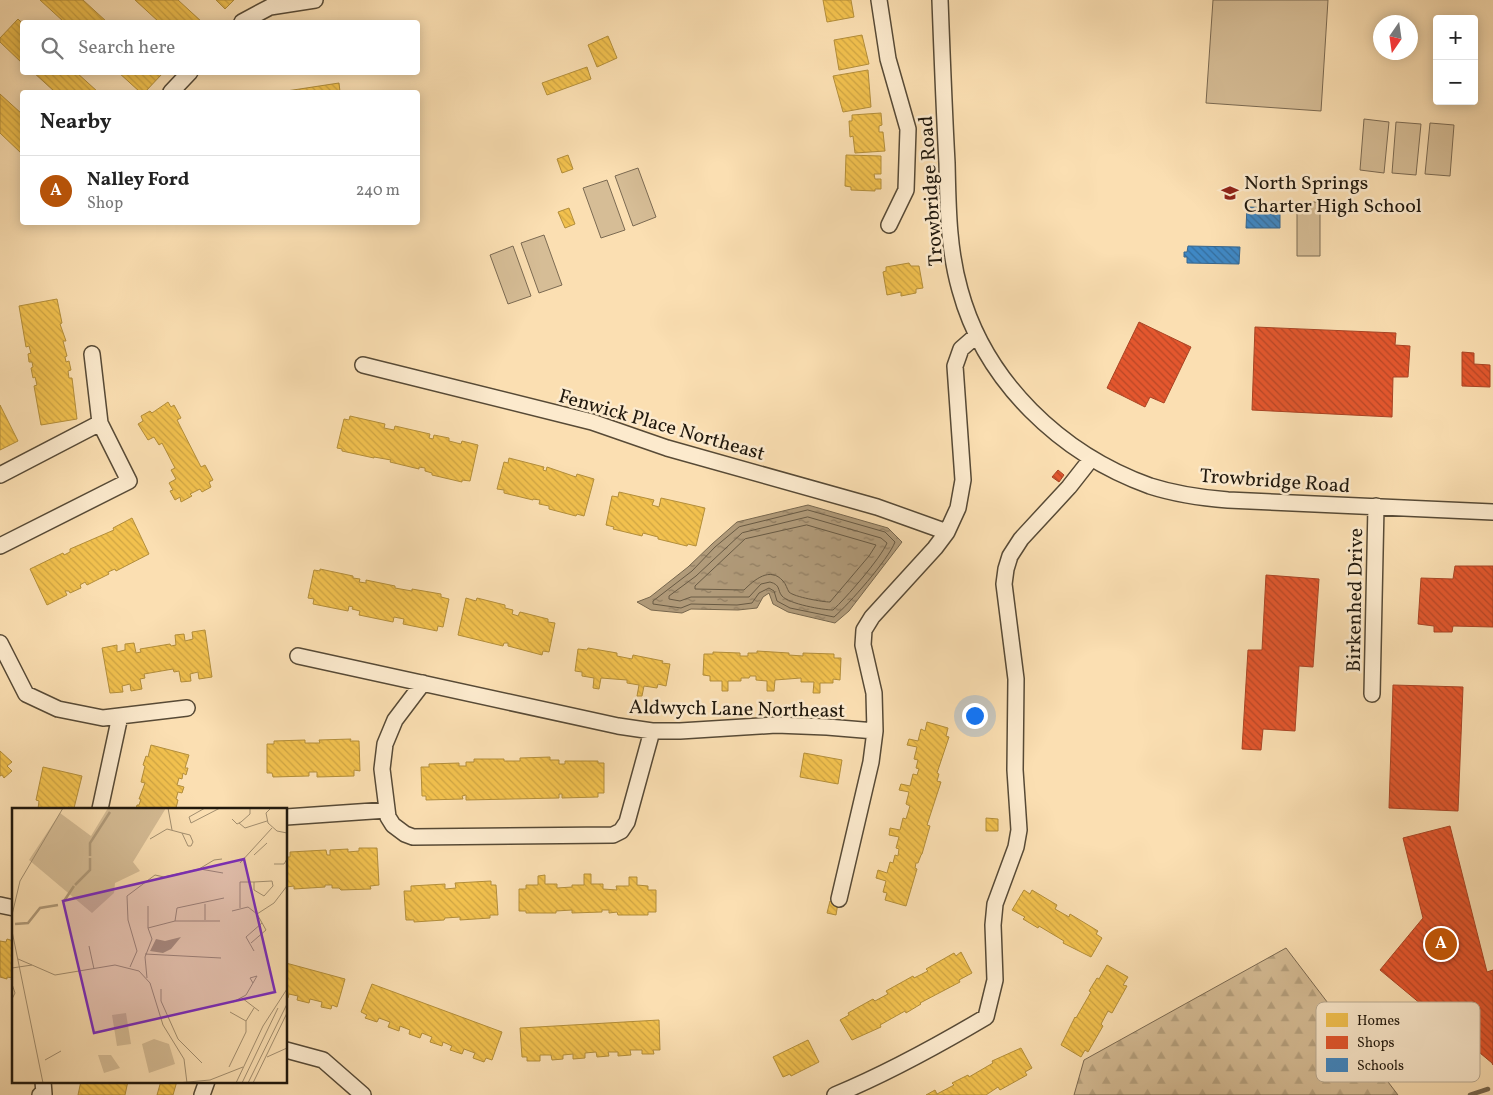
<!DOCTYPE html>
<html lang="en">
<head>
<meta charset="utf-8">
<style>
	:root { --surface:#fff; --page:#f6f6f6; --text:#222; --muted:#767676; --line:#e0e0e0; --accent:#b45309 }
	body { margin:0; font-family:Vollkorn,serif; background:var(--page); color:var(--text) }
	.controls { position:absolute; right:15px; top:15px; display:grid; overflow:hidden; border-radius:5px; box-shadow:0 2px 12px #0003 }
	.controls button { width:45px; height:45px; display:grid; place-items:center; padding:0; border:0; border-bottom:1px solid var(--line); background:var(--surface); color:var(--text); font:25px sans-serif }
	.compass { position:absolute; left:1373px; top:15px; width:45px; height:45px; border-radius:50%; background:var(--surface); box-shadow:0 2px 12px #0003; rotate:193deg }
	.you { position:absolute; left:974px; top:715px; width:18px; height:18px; margin:-12px; border:4px solid #fff; border-radius:50%; background:#1a73e8; box-shadow:0 0 0 8px #1a73e833 }
	.badge { display:grid; place-items:center; width:32px; height:32px; border-radius:50%; background:var(--accent); color:#fff; font-size:16px; font-weight:700 }
	.pin { position:absolute; translate:-50% -50%; border:2px solid #fff; box-shadow:0 1px 5px #0006 }
	.list { margin:0; padding:0; list-style:none }
	h2 { display:flex; justify-content:space-between; align-items:center; height:65px; margin:0; padding:0 20px; font-size:21px }
	h2 small { font-size:16px; font-weight:400; color:var(--muted) }
	.list li { display:grid; grid-template-columns:32px 1fr auto; gap:15px; align-items:center; box-sizing:border-box; height:70px; padding:0 20px; border-top:1px solid var(--line) }
	.list b { display:block; font-size:19px; white-space:nowrap }
	.list p { margin:0; font-size:16px; white-space:nowrap; color:var(--muted) }
	.list em { font-size:16px; font-style:normal; color:var(--muted) }
	.icon { flex:none; width:28px; height:28px; fill:none; stroke:currentColor; stroke-width:2; stroke-linecap:round; stroke-linejoin:round }
	.map { position:relative; flex:none; width:1493px; height:1095px; overflow:hidden }
	.search { position:absolute; background:var(--surface); box-shadow:0 2px 12px #0003; left:20px; top:20px; width:400px; height:55px; display:flex; align-items:center; gap:12px; box-sizing:border-box; padding:0 18px; border-radius:5px; color:var(--muted); font-size:19px }
	.panel { position:absolute; background:var(--surface); box-shadow:0 2px 12px #0003; left:20px; top:90px; width:400px; height:135px; border-radius:5px }
	.map>svg:first-child { display:block }
	.forest { fill:url(#forest-firs); stroke:#7b6a52 }
	.pitch { fill:#d6bd96; stroke:#7b6a52 }
	.water { fill:url(#water-ripples); stroke:#77674e }
	.homes { fill:url(#homes-back-hatch); stroke:#b38e3a }
	.shops { fill:url(#shops-back-hatch); stroke:#a94424 }
	.schools { fill:url(#schools-back-hatch); stroke:#36668e }
	.lines { fill:none; stroke-linecap:round; stroke-linejoin:round }
	.shore { stroke:#685a44; stroke-width:1 }
	.stream { stroke:#77674e; stroke-width:4.5 }
	.minor-casing { stroke:#574a36; stroke-width:18 }
	.minor { stroke:#fceacd; stroke-width:15 }
	.labels { text-anchor:middle; stroke-width:5; stroke-linejoin:round; paint-order:stroke }
	.poi-label { font-size:20px; fill:#20180d; stroke:#fceacd; text-anchor:start }
	.street-label { font-size:20px; fill:#20180d; stroke:#fceacd }
	.inset-river { fill:none; stroke:#b19b7a; stroke-width:2.5 }
	.inset-road { fill:none; stroke:#a38f70; stroke-width:1 }
	.view { fill:#7b2cbf; fill-opacity:0.15; stroke:#7b2cbf; stroke-width:2.5 }
	.inset-edge { fill:none; stroke:#20180d; stroke-width:2.5 }
	.key { fill:#fceacd; stroke:#baab93; stroke-width:1 }
	.key-label { font-size:14px; fill:#20180d }
</style>
</head>
<body>
<div class="map">
<svg width="1493" height="1095" viewBox="0 0 1493 1095">
	<defs>
		<pattern id="forest-firs" width="22" height="20" patternUnits="userSpaceOnUse" patternTransform="scale(1.25)"><rect width="22" height="20" fill="#d6bd96"/><path d="M5 1l3.5 6h-7zM16 11l3.5 6h-7z" fill="#b7a280"/></pattern>
		<pattern id="water-ripples" width="26" height="14" patternUnits="userSpaceOnUse" patternTransform="scale(1.25)"><rect width="26" height="14" fill="#b19b7a"/><path d="M2 4q2-2 4 0t4 0M15 11q2-2 4 0t4 0" fill="none" stroke="#907d62"/></pattern>
		<pattern id="homes-back-hatch" width="6" height="6" patternUnits="userSpaceOnUse" patternTransform="scale(1.25)"><rect width="6" height="6" fill="#f2c14e"/><path d="M-1 5l2 2M0 0l6 6M5-1l2 2" fill="none" stroke="#cfa543"/></pattern>
		<pattern id="shops-back-hatch" width="6" height="6" patternUnits="userSpaceOnUse" patternTransform="scale(1.25)"><rect width="6" height="6" fill="#e4572e"/><path d="M-1 5l2 2M0 0l6 6M5-1l2 2" fill="none" stroke="#b84726"/></pattern>
		<pattern id="schools-back-hatch" width="6" height="6" patternUnits="userSpaceOnUse" patternTransform="scale(1.25)"><rect width="6" height="6" fill="#3f88c5"/><path d="M-1 5l2 2M0 0l6 6M5-1l2 2" fill="none" stroke="#346e9e"/></pattern>
	</defs>
	<rect width="100%" height="100%" fill="#fbdfb2"/>
	<filter id="stains"><feTurbulence type="fractalNoise" baseFrequency=".004" numOctaves="4"/><feColorMatrix values="0 0 0 0 .2 0 0 0 0 .09 0 0 0 0 .02 0 0 0 .5 -.17"/></filter>
	<radialGradient id="worn" r=".72"><stop offset=".6" stop-color="#630" stop-opacity="0"/><stop offset="1" stop-color="#630" stop-opacity=".3"/></radialGradient>
	<path class="forest" d="M1286 948 1398 1095H1074L1084 1060Z"/>
	<path class="pitch" d="M1213 0H1328L1321 111 1206 103Z
		M1364 119 1389 122 1384 173 1360 170Z
		M1396 122 1421 124 1416 175 1392 173Z
		M1430 123 1454 125 1450 176 1425 174Z
		M638 168 656 217 633 226 615 176Z
		M607 180 625 230 601 238 583 188Z
		M1297 202H1320V256H1297Z
		M544 235 562 285 539 293 521 243Z
		M513 246 531 296 508 304 490 255Z"/>
	<path class="water" d="M808 505 888 528 902 542 849 611 835 623 788 612 773 604 769 593 763 597 757 608 738 610 691 609 682 613 651 610 637 602 650 597 688 567 712 544 737 522Z"/>
	<path class="homes" d="M40 0H83L107 22H64Z
		M135 0H178L202 22H159Z
		M216 0H234L225 9Z
		M823 0H851L854 17 827 22Z
		M18 19 22 23V63L0 42V38Z
		M862 35 869 64 839 70 834 40Z
		M608 36 617 58 597 67 588 45Z
		M587 67 591 79 547 95 542 83Z
		M868 70 871 107 843 112 833 76Z
		M33 72H76L98 92H55Z
		M118 72H161L162 74 145 92H140Z
		M339 83 340 92H280Z
		M0 94 22 114V154L0 133Z
		M881 113 882 125 879 126V132H883L885 151 855 153 853 136 850 137 849 121H852V115Z
		M568 155 573 169 562 173 557 159Z
		M846 155 881 156V174H874L875 179H881V189H875V191L851 190V187L845 186Z
		M569 208 575 224 565 228 558 212Z
		M909 263 911 266H919L923 288 916 289V293L901 296V292L887 295 883 272 886 271V267Z
		M57 299 62 323 60 324 66 341H63L67 356 65 357 66 362 69 361 71 370 68 371 69 378H72L77 419 41 425 34 386 37 385 35 377 33 378 31 368 33 367 32 362H29L28 354 31 353 29 346 26 347 19 306Z
		M168 402 171 407 174 405 181 418 177 420 201 467 205 465 213 480 209 482 211 487 202 492 200 489 190 494 192 496 181 502 180 497 175 500 170 491 173 490 169 483 176 479 171 470 175 468 162 443 159 445 154 437 148 440 138 424 143 421 141 416 150 411 152 413Z
		M0 405 18 441 0 450Z
		M350 416 385 424 384 428 394 430 395 426 430 434 429 438 433 439 434 435 449 438V441L461 444 462 441 478 445 470 481 462 480V482L432 475V473L425 471V468L419 467V469L390 462 391 460 374 457V458L342 451V449L337 448 344 419 349 420Z
		M509 458 544 467 543 470 546 471 547 467 576 477 577 474 594 479 584 516 577 514 576 516 549 509V506L539 504 540 500 533 499V500L504 493V490L497 489 504 462 508 463Z
		M619 492 654 500 652 505 659 507 661 498 705 508 696 546 688 544 687 546 658 539V537L643 533 642 536 613 529 614 527 606 525 612 496 618 497Z
		M132 518 149 554 116 571 115 569 108 572 109 574 87 585 85 582 80 585 81 588 70 593 69 591H65L67 595 47 605 30 569 63 553 64 555 70 552V549L114 530 113 528Z
		M320 569 353 576V578L360 579 359 582 366 583V580L395 586V588L412 591V589L441 594V597L449 599 443 627 438 626 437 631 403 624 404 619 394 617 393 622 359 615 360 611 352 609 353 607 349 606 348 611 313 604 314 599 308 598 314 570 320 571Z
		M466 598 476 601 477 598 505 605V608L513 610 512 614 518 616 520 612 548 619V622L555 623 549 652 543 651 542 655 508 646V643H504L503 646 458 635Z
		M205 630 212 677 199 679 198 672 190 674 191 681 181 682 179 671 174 672 173 669 144 674 145 678 140 679 142 689 131 691 130 684 122 686 123 692 110 693 102 648 117 645V652L125 650V644L134 643 136 653 141 652 140 649 170 644 171 646 176 645 175 635 184 634 185 641 193 639 192 632Z
		M588 648 617 653V656L632 659 633 655 663 661 662 663 670 664 666 686 658 684 657 688 644 686 642 696H637L639 685 627 683V680L601 678 599 689 593 688 594 678 582 676V672L575 671 578 649 587 650Z
		M757 651 789 653V655L803 656V653L834 654V658H841L840 680 833 679V683H820V693H813L814 682H801V678L775 680 774 691H767V681L756 680V676H750L749 678H741V681H728V691H722V681H710V676L703 675 704 654H713V652L740 653V656H748V653H757Z
		M927 722 948 728 946 736 949 737 937 773 939 774 937 781 941 782 927 825 930 826 922 854 921 855 918 863H916L915 868 917 869 906 906 885 900 887 893 883 892 886 881 876 878 878 870 887 873 890 862 893 863 895 855 898 856 899 849 896 848 899 837 889 835 890 828 900 830 903 818 906 819 910 806 906 804 909 792 899 790 901 784 910 786 913 774 917 775 919 769 916 768 918 760 914 759 917 747 907 745 909 739 918 741 921 729 925 731Z
		M351 739 350 741H359L360 771 354 770V776L317 777V772H309V776L273 777 272 773H267V744H274V741L305 740V743H320L319 740Z
		M151 745 189 755 185 768H188L186 775 183 773 182 779 179 778 177 785 184 787 182 793 178 792 176 799 178 800 176 808 136 809 137 805H139L141 799H139L145 783 141 782 145 766 143 765 146 756 148 757Z
		M0 751 12 762 7 766 12 771 4 778 2 775 0 776Z
		M804 753 842 760 838 784 800 777Z
		M550 757V760H559V764H565V761H598V763H604V793H598V797L562 798V794H559V798L466 800V795L462 796 463 799 426 800V796H422L421 767H429V764L459 763V766H466V762H474V759H504V761H520V758Z
		M43 767 82 776 74 808 68 807 67 809H38L39 801 36 800Z
		M986 818 998 819V831H986Z
		M359 848H377L379 885 370 886 371 889 341 890 339 888H332V885H325V887L294 889V886L286 887V857H290V852L326 850 327 855H330V850L348 849V852L359 851Z
		M584 874H591V884H603V889L617 890 616 886H629V877H637V885L648 886V890H656V912H648V915H618L617 912 609 913V910H602V912L572 913V910L556 911V913H526V911H519V889H526V885H538V876L545 875V884H557V888L572 887V885H584Z
		M491 881V885H496L498 915H490V918L460 920V917L445 918 444 920 414 922V920H406L404 891H411V886L445 884V889L456 888 455 883Z
		M1024 890 1030 894 1032 890 1057 905 1055 909 1069 917 1070 914 1098 931 1096 934 1102 938 1091 957 1063 943 1064 941 1039 926 1038 928 1023 919 1025 917 1012 910Z
		M830 901 838 903 836 915 827 913Z
		M7 939 14 941V980H11L12 978 7 977V979L0 977V941L6 942Z
		M961 952 972 973 959 980 960 982 920 1003 921 1004 906 1013 905 1011 880 1025 881 1027 852 1040 840 1020 849 1015 848 1013 873 999 875 1001 888 994 886 991 913 976 914 978 928 971 926 969 954 953 956 956Z
		M286 963 345 979 337 1007 332 1005 331 1009 321 1007 322 1002 310 999 309 1003 297 1000 298 996 289 994 288 998H286Z
		M1107 965 1128 977 1123 985 1127 986 1112 1013 1108 1011 1101 1024 1103 1026 1088 1052 1085 1050 1081 1057 1061 1045 1075 1017 1076 1018 1091 992 1089 991 1097 978 1099 979Z
		M372 984 502 1032 492 1060 486 1058 484 1062 473 1058 475 1053 464 1049 462 1054 450 1050 452 1046 443 1042 442 1046 430 1042 432 1037 422 1033 420 1038 409 1034 410 1030 400 1026 399 1031 388 1027 390 1022 379 1018 377 1022 365 1018 367 1015 361 1012Z
		M659 1020 660 1050H653L654 1054H642V1050H630L631 1055 618 1056V1052H608L609 1056 597 1057 596 1052 585 1053V1058L573 1059V1054L563 1055V1059L552 1060 551 1055H540V1061H527V1057H522L520 1028Z
		M808 1040 819 1062 791 1076 790 1074 783 1077 773 1057Z
		M1021 1048 1032 1068 1025 1072 1027 1075 1000 1090 998 1087 986 1095H926L935 1090 937 1094 954 1085 952 1083 968 1075 969 1077 993 1063 992 1061Z
		M81 1081H128L125 1095H78Z
		M161 1081H177L173 1095H157Z"/>
	<path class="shops" d="M1139 322 1191 347 1164 403 1150 397 1145 407 1107 388Z
		M1255 327 1396 333 1395 345 1410 346 1408 377H1393L1392 417 1252 410Z
		M1462 352 1474 353V364L1490 365V387L1462 386Z
		M1058 470 1064 475 1059 482 1052 477Z
		M1455 566H1493V627L1453 626 1452 632H1434V626L1418 624 1421 578 1453 579Z
		M1266 575 1319 579 1313 667 1299 666 1295 731 1263 729 1261 750 1242 749 1248 650H1262Z
		M1393 685 1463 687 1458 811 1389 808Z
		M1450 826 1487 972 1493 970V1065L1492 1063 1380 970 1423 918 1403 838Z"/>
	<path class="schools" d="M1247 207 1280 208V228H1246Z
		M1188 246 1240 247 1239 264 1187 263V257H1184V252H1187Z"/>
	<g class="lines">
		<path class="shore" d="M808 510 885 532 895 542C888 560 849 604 834 617L790 608 777 601 774 591 769 588 759 593 752 603 737 605 691 604 681 608 653 604V601L692 571 715 547 739 527Z
			M808 517 881 538 887 543C881 558 845 599 833 610 823 610 789 604 782 596 777 590 781 585 770 582L761 584 749 597H691L680 601 669 599V596L696 576 742 533Z
			M807 525 876 545 869 556 830 602C823 602 794 597 789 592 787 589 786 584 783 581 770 566 754 580 744 590L695 589V586L745 539Z"/>
		<path class="stream" d="M1470 1095 1488 1089"/>
		<g class="minor-casing">
			<path id="minor" d="M879 0 888 59 908 129 906 190 889 225
				M940 0C942 54 944 108 947 163 948 205 948 248 960 290 985 382 1061 454 1150 486 1175 494 1202 498 1228 500L1493 512
				M242 22 270 7 315 0
				M171 92 190 72
				M363 365 592 422 667 448 877 507 947 532
				M0 475 100 423
				M0 546 129 481 100 423 92 354
				M0 643 26 694 58 709 103 718 187 708
				M298 656 618 726 652 731H680L776 725 827 727 875 731
				M423 683 395 720 385 744 382 769 388 817 393 825 405 834 413 837 613 835 621 831 627 822 652 731
				M1372 694 1376 506
				M100 809 120 716
				M286 817 387 810
				M839 899 871 762 875 731 874 693 863 645 864 630 872 617 935 548 947 532 958 508 963 480 955 366 961 349 977 335
				M0 905 14 908
				M286 1050 323 1060 363 1095
				M40 1095 44 1094 43 1081
				M202 1095 207 1081
				M835 1095C888 1073 937 1046 986 1017L995 980 993 925 995 904 1016 847 1019 830 1015 770 1016 679 1004 584 1006 569 1010 556 1021 539 1069 487 1091 459"/>
		</g>
		<use href="#minor" class="minor"/>
	</g>
	<defs>
		<g id="school-bare" transform="scale(1.35)"><path d="M0-5L7-2L0 1L-7-2ZM-4 1L0 2.5L4 1V4Q0 6-4 4Z" fill="#8f2418" stroke="#fceacd" stroke-width="2.5" paint-order="stroke"/></g>
	</defs>
	<g fill-rule="evenodd">
		<use href="#school-bare" x="1230" y="193"/>
	</g>
	<g class="labels">
		<g class="poi-label">
			<text x="1244" y="189">North Springs<tspan x="1244" dy="23">Charter High School</tspan></text>
		</g>
		<g class="street-label">
			<text transform="translate(930 191) rotate(-94)" y="7">Trowbridge Road</text>
			<text transform="translate(662 424) rotate(16)" y="7">Fenwick Place Northeast</text>
			<text transform="translate(1275 480) rotate(4)" y="7">Trowbridge Road</text>
			<text transform="translate(1354 600) rotate(-89)" y="7">Birkenhed Drive</text>
			<text transform="translate(737 708) rotate(1)" y="7">Aldwych Lane Northeast</text>
		</g>
	</g>
	<g transform="translate(12 808)">
		<rect width="275" height="275" fill="#fbdfb2"/>
		<path d="M96 0H154L121 54 128 63 103 75 102 85 80 105 17 52 48 5 79 28Z" fill="#d6bd96"/>
		<path d="M114 205 119 236 105 238 100 207ZM142 231 157 236 163 256 137 265 130 236ZM99 247 108 260 92 265 86 247Z" fill="#d6bd96"/>
		<path d="M169 129 159 141 151 145 138 143 144 131 153 133Z" fill="#b19b7a"/>
		<path class="inset-river" d="M78 48V35L98 4M63 77 78 62V50M52 93 62 78M3 116 16 115 28 100 46 97"/>
		<path class="inset-road" d="M156 0 160 22M193 0 177 9 179 15 208 0M258 1 254 5 256 15 265 23 275 25M220 11 225 16 229 14 238 6V1M227 15 233 20 255 13M170 25 178 27 181 34 179 38H176ZM138 31 155 21 170 25M242 47 255 35M228 55 260 20M262 56H272L275 51M188 61 211 65M260 73 261 78 252 88 242 82V74ZM228 100V74H242M220 103 236 99 245 106 254 122 239 135M245 106 262 95 275 78M0 107 8 73 51 0M193 112V96M163 113 165 100 212 90M136 120 163 113H208M0 123 31 275M77 138 82 161M242 143 234 129 250 115M133 146 209 150M6 151 20 157M118 159 125 143 116 112 115 88 143 67 152 69 187 61 202 52 210 51M0 160 20 157 43 167 103 157 127 163 138 175 151 217 172 251 175 275M135 170 133 149 140 131 136 120V98M0 176 3 185 0 191M149 181V193L166 231 190 255M230 190 247 203M221 194 234 187 245 168 238 170 241 175M218 204 234 213M255 249 275 240M33 252 49 243M217 259 234 224V213L242 200M165 275 198 272 231 259M224 275 251 218 275 181M230 275 266 200M236 275 275 196M241 275 275 205"/>
		<path class="view" d="M232 51 263 184 82 225 51 93Z"/>
		<rect width="275" height="275" class="inset-edge"/>
	</g>
	<rect x="1316" y="1002" width="164" height="80" rx="8" class="key"/>
	<rect x="1326" y="1013" width="22" height="14" fill="#f2c14e"/>
	<rect x="1326" y="1036" width="22" height="13" fill="#e4572e"/>
	<rect x="1326" y="1058" width="22" height="14" fill="#3f88c5"/>
	<g class="key-label">
		<text x="1357" y="1025">Homes</text>
		<text x="1357" y="1047">Shops</text>
		<text x="1357" y="1070">Schools</text>
	</g>
	<rect width="100%" height="100%" filter="url(#stains)"/>
	<rect width="100%" height="100%" fill="url(#worn)"/>
</svg>
<div class="controls">
<button>+</button>
<button>−</button>
</div>
<svg class="compass" viewBox="-18 -18 36 36"><path d="M0-13l5 13h-10z" fill="#e53935"/><path d="M0 13l5-13h-10z" fill="#767676"/></svg>
<div class="you"></div>
<div class="pin badge" style="left:1441px;top:944px">A</div>
<div class="search"><svg class="icon" aria-label="search" viewBox="0 0 24 24"><circle cx="10" cy="10" r="6"/><path d="M15 15l6 6"/></svg>Search here</div>
<section class="panel">
<h2>Nearby<small></small></h2>
<ul class="list">
<li><span class="badge">A</span><div><b>Nalley Ford</b><p>Shop</p></div><em>240 m</em></li>
</ul>
</section>
</div>
</body>
</html>
